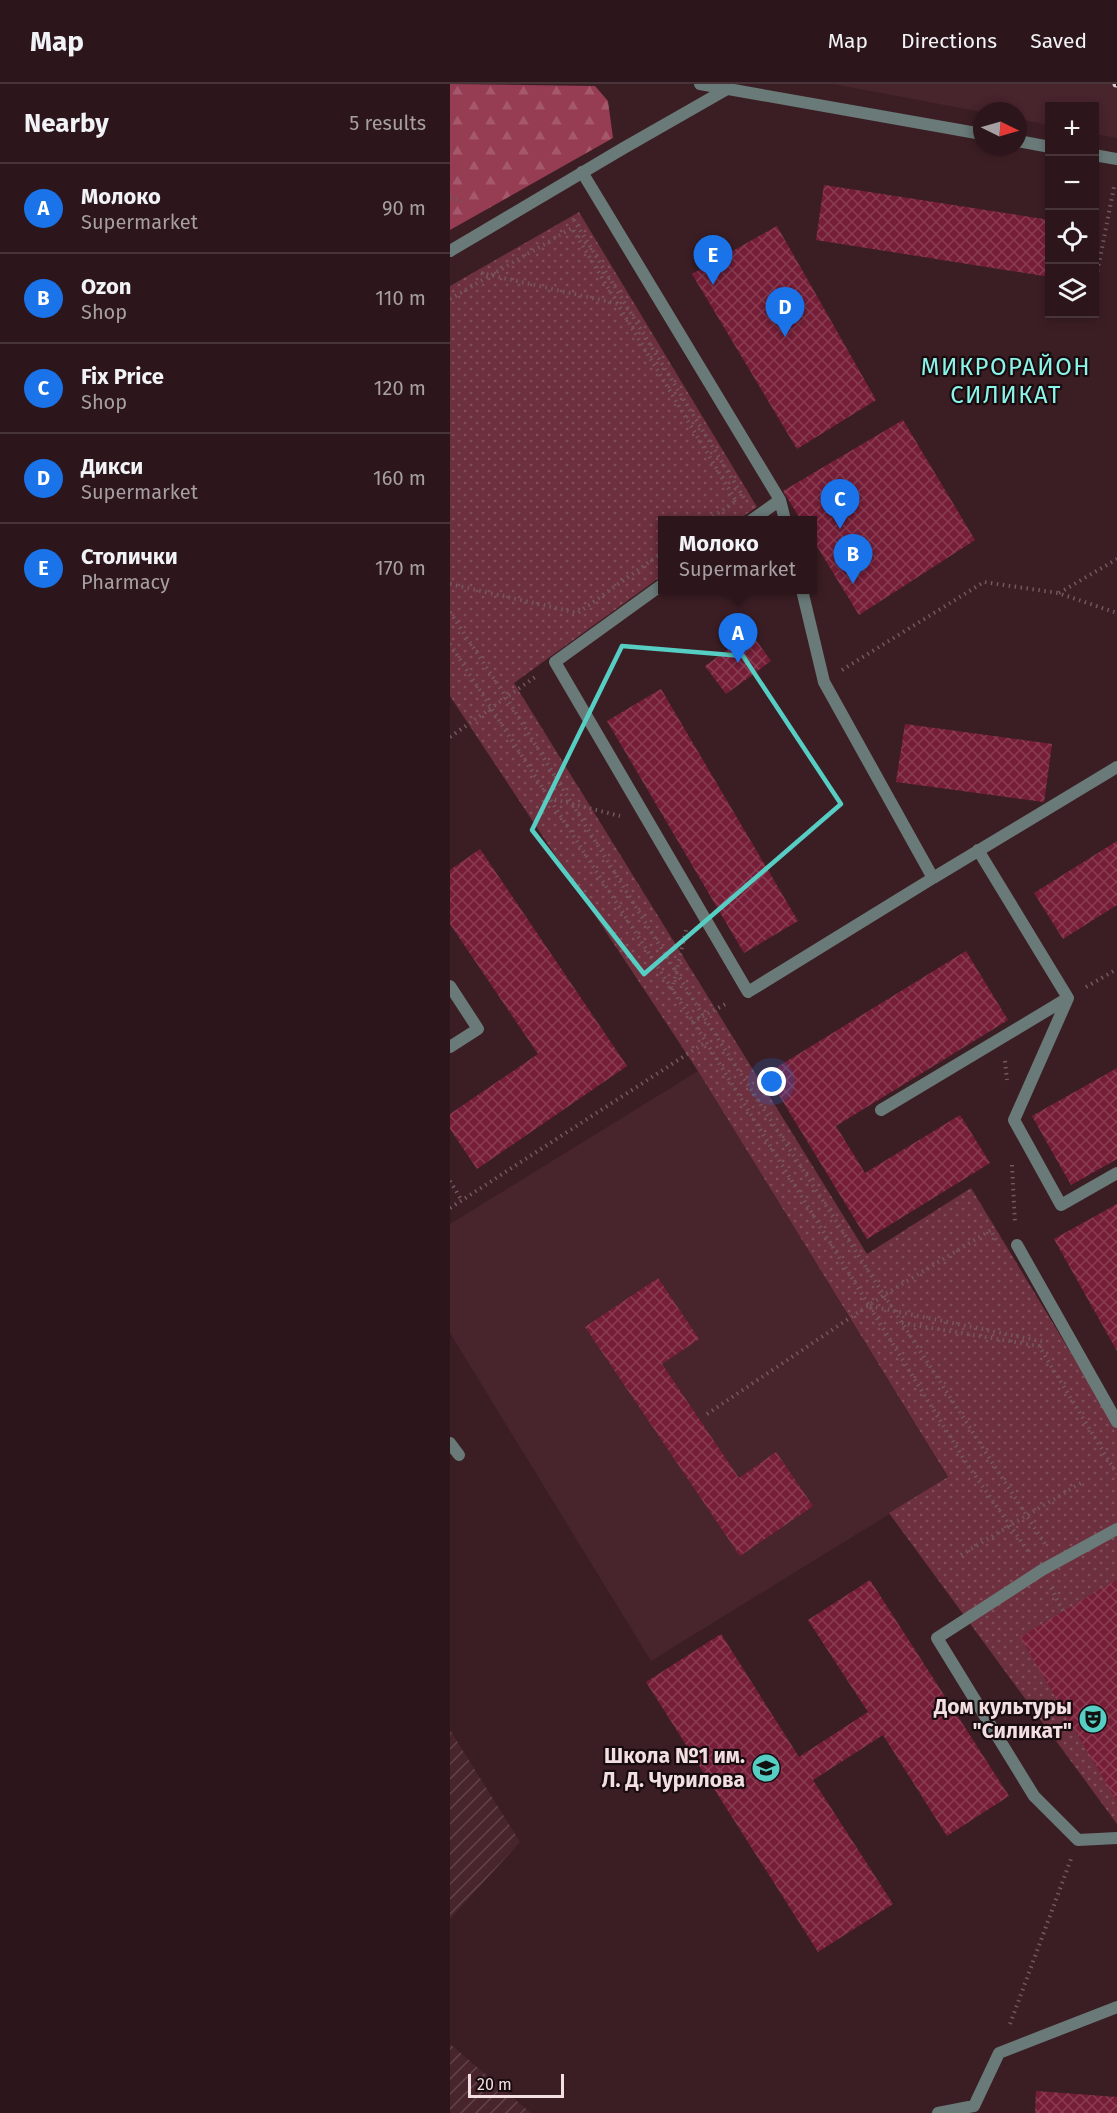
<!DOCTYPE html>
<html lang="en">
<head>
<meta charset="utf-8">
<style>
	:root { --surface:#2c161b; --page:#382328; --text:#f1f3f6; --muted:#a69fa3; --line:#48353a; --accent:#1a73e8 }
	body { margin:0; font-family:"Fira Sans",sans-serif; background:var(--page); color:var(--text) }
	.controls { position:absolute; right:18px; top:18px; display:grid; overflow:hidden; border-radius:0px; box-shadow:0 3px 9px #0003 }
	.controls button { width:54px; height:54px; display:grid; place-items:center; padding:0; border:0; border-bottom:2px solid var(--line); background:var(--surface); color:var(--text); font:30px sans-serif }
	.compass { position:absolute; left:523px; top:18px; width:54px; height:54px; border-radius:50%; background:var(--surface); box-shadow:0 3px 9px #0003; rotate:95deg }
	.scale { position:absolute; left:18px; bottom:15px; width:96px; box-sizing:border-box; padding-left:6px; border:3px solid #f3dfe2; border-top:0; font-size:16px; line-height:21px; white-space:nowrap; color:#f3dfe2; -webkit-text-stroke:4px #190c0f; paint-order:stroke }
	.you { position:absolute; left:322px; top:998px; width:21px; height:21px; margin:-15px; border:4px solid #fff; border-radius:50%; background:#1a73e8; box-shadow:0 0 0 9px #1a73e833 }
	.badge { display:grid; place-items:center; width:39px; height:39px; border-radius:50%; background:var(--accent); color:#fff; font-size:20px; font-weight:700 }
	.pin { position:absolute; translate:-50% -50px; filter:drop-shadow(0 2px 3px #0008) }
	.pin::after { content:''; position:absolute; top:32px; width:21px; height:18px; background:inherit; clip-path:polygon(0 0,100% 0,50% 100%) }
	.popup { position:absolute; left:208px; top:432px; width:159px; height:78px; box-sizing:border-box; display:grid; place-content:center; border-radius:0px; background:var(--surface); filter:drop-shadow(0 2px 4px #0005); font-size:20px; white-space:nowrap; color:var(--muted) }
	.popup b { font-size:22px; color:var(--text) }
	.popup::after { content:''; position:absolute; left:50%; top:100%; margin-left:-12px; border:12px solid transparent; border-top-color:var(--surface) }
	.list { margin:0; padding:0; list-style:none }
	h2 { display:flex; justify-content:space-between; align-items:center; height:78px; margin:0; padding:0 24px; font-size:26px }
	h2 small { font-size:20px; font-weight:400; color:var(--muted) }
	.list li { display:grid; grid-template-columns:39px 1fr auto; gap:18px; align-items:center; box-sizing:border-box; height:90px; padding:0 24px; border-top:2px solid var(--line) }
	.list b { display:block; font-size:22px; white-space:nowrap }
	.list p { margin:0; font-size:20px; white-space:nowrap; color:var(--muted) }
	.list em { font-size:20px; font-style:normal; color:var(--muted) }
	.icon { flex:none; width:33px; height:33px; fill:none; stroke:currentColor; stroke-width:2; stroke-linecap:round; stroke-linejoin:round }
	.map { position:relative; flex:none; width:667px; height:2029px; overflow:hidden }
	header { display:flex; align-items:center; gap:36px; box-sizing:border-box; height:84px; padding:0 30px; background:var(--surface); border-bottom:2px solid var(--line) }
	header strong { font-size:28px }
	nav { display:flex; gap:33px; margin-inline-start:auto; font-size:21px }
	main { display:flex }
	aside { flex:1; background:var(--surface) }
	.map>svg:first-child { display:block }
	.built { fill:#48242c }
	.industrial { fill:url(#industrial-furrows) }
	.forest { fill:url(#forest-firs) }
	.park { fill:url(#park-dots) }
	.building { fill:url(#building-cross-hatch) }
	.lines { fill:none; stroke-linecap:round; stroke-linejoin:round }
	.path { stroke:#73585e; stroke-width:4; stroke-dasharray:1.5 4.5; stroke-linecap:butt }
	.service { stroke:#697a78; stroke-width:12 }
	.minor { stroke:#697a78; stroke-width:12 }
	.rail-casing { stroke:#dbc6c9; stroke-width:7 }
	.rail { stroke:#190c0f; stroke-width:4.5; stroke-dasharray:14; stroke-linecap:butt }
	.marked { fill:none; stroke:#56cec3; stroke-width:4.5; stroke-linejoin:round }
	.labels { text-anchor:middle; stroke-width:4.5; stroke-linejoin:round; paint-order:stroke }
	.poi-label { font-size:21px; font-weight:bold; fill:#f3dfe2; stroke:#190c0f; text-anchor:end }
	.quarter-label { font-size:24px; letter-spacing:1.5px; fill:#8bf5ea; stroke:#190c0f }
</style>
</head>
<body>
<header>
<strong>Map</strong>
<nav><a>Map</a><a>Directions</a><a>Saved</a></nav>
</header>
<main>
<aside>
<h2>Nearby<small>5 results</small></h2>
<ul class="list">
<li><span class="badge">A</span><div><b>Молоко</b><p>Supermarket</p></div><em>90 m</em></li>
<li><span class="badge">B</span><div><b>Ozon</b><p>Shop</p></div><em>110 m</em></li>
<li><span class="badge">C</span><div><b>Fix Price</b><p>Shop</p></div><em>120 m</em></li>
<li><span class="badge">D</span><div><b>Дикси</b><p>Supermarket</p></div><em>160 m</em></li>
<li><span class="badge">E</span><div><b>Столички</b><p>Pharmacy</p></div><em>170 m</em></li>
</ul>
</aside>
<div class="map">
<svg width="667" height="2029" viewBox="0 0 667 2029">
	<defs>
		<pattern id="industrial-furrows" width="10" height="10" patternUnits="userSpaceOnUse" patternTransform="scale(1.5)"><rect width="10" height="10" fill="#48242c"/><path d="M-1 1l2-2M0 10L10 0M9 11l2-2" fill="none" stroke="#63434a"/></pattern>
		<pattern id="forest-firs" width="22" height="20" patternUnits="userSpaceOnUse" patternTransform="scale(1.5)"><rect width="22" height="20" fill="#963c53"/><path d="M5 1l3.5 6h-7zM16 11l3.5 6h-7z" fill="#a5586b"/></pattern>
		<pattern id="park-dots" width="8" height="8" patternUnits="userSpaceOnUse" patternTransform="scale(1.5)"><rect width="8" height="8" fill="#6d303e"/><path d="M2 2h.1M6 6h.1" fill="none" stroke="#824e5a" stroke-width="1.8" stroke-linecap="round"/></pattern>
		<pattern id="building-cross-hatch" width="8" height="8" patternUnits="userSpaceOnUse" patternTransform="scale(1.5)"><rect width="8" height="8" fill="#761e38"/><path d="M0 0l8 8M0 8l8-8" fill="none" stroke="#8a3e54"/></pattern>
	</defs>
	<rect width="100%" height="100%" fill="#3b1e24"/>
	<path class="built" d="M383 0H667V54L645 50 644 22H600L599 41 568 35V27L532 28Z
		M248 987 498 1394 201 1577 0 1249V1140Z"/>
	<path class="industrial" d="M0 1646 70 1758 0 1835Z
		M0 1960 81 2029H0Z"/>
	<path class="forest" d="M0 0 145 2 158 17 163 54 0 146Z"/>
	<path class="park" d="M129 128 307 423 288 436H213V491L64 599 417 1170 521 1104 667 1345V1740L439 1429 498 1393 248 987 0 612V202Z"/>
	<path class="building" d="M374 101 600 136V193L366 156Z
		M327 142 426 316 347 365 242 190Z
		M453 336 525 456 409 531 363 456V436H351L333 407Z
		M301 549 321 577 276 610 255 582Z
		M211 605 348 837 294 869 157 637Z
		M455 640 602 660 594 718 446 698Z
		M667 757V821L613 855 584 809Z
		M30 765 177 982 27 1085 0 1045V1030L88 970 0 840V786Z
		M516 867 558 936 386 1042 415 1089 510 1031 540 1079 417 1155 316 990Z
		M667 984V1075L621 1101 582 1032Z
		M667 1120V1267L604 1155Z
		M208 1194 249 1255 212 1280 289 1394 326 1368 363 1422 290 1472 135 1243Z
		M420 1496 559 1712 497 1752 433 1651 363 1696 443 1820 368 1868 196 1598 271 1550 349 1673 418 1628 358 1536Z
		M666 1496 667 1497V1718L570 1553Z
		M586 2007 667 2013V2029H585Z"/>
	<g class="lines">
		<path class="path" d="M0 113 12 118
			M124 136 294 414
			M31 189 169 220
			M644 205 664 103
			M0 215 122 144 286 417 258 436
			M0 500 128 529 213 468
			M609 509 667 475
			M0 528 56 613 254 933 595 1460
			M0 560 256 958 517 1380 580 1470
			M392 586 534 498 608 509 667 529
			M0 653 88 591
			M99 714 170 732
			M636 903 667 885
			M222 906 236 846
			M242 938 279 918
			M555 977 557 996
			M562 1081 565 1140
			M0 1097 12 1117
			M0 1124 256 958
			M420 1222 595 1258
			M452 1239 589 1262 667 1390
			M257 1330 434 1211 541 1146 546 1156
			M511 1471 631 1399
			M601 1504 613 1527
			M560 1940 621 1775"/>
		<path class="service" d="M132 88 330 416 335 436
			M302 436 330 416
			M213 500 105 578 298 908 483 794
			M352 506 374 598 483 794 667 683
			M0 902 28 945 0 963
			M618 914 564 1036 611 1121 667 1089
			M431 1026 618 914 528 766
			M567 1161 667 1338
			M0 1359 9 1371
			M667 1445 592 1486 487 1554 584 1712 628 1756 667 1754
			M488 2029 524 2022 549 1969 667 1923"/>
		<path class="minor" d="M250 0 532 50
			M568 57 600 63
			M644 71 667 75
			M0 167 172 65 277 5"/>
		<g class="rail-casing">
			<path id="rail" d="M666 0H667"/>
		</g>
		<use href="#rail" class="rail"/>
	</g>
	<path class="marked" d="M172 562 293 572 391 720 194 890 82 746Z"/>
	<defs>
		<g id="theatre-disc" transform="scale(1.5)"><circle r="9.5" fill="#56cec3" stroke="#190c0f"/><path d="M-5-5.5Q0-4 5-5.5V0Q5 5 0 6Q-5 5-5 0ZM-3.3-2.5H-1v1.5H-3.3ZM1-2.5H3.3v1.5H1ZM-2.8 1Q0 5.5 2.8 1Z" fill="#111"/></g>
		<g id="school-disc" transform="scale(1.5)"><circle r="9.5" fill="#56cec3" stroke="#190c0f"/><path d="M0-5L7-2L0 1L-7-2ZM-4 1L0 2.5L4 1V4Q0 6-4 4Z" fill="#111"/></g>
	</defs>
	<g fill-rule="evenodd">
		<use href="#theatre-disc" x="643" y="1635"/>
		<use href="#school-disc" x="316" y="1684"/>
	</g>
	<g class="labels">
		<g class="poi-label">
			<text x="622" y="1630">Дом культуры<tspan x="622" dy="24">"Силикат"</tspan></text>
			<text x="295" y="1679">Школа №1 им.<tspan x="295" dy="24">Л. Д. Чурилова</tspan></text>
		</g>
		<g class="quarter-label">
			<text x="556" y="291">МИКРОРАЙОН<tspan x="556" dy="28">СИЛИКАТ</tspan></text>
		</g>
	</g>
</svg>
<div class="controls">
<button>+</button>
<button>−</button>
<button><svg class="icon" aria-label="locate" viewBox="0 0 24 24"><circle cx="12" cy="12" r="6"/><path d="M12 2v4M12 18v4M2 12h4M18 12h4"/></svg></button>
<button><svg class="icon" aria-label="layers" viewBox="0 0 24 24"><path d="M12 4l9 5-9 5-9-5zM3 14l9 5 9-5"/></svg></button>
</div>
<svg class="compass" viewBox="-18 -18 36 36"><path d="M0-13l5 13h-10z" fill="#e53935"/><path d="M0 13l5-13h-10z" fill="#a69fa3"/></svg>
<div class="scale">20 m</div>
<div class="you"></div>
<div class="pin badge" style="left:288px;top:579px">A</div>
<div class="popup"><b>Молоко</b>Supermarket</div>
<div class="pin badge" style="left:403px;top:500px">B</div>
<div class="pin badge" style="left:390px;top:445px">C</div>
<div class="pin badge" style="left:335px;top:253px">D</div>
<div class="pin badge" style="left:263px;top:201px">E</div>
</div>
</main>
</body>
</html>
